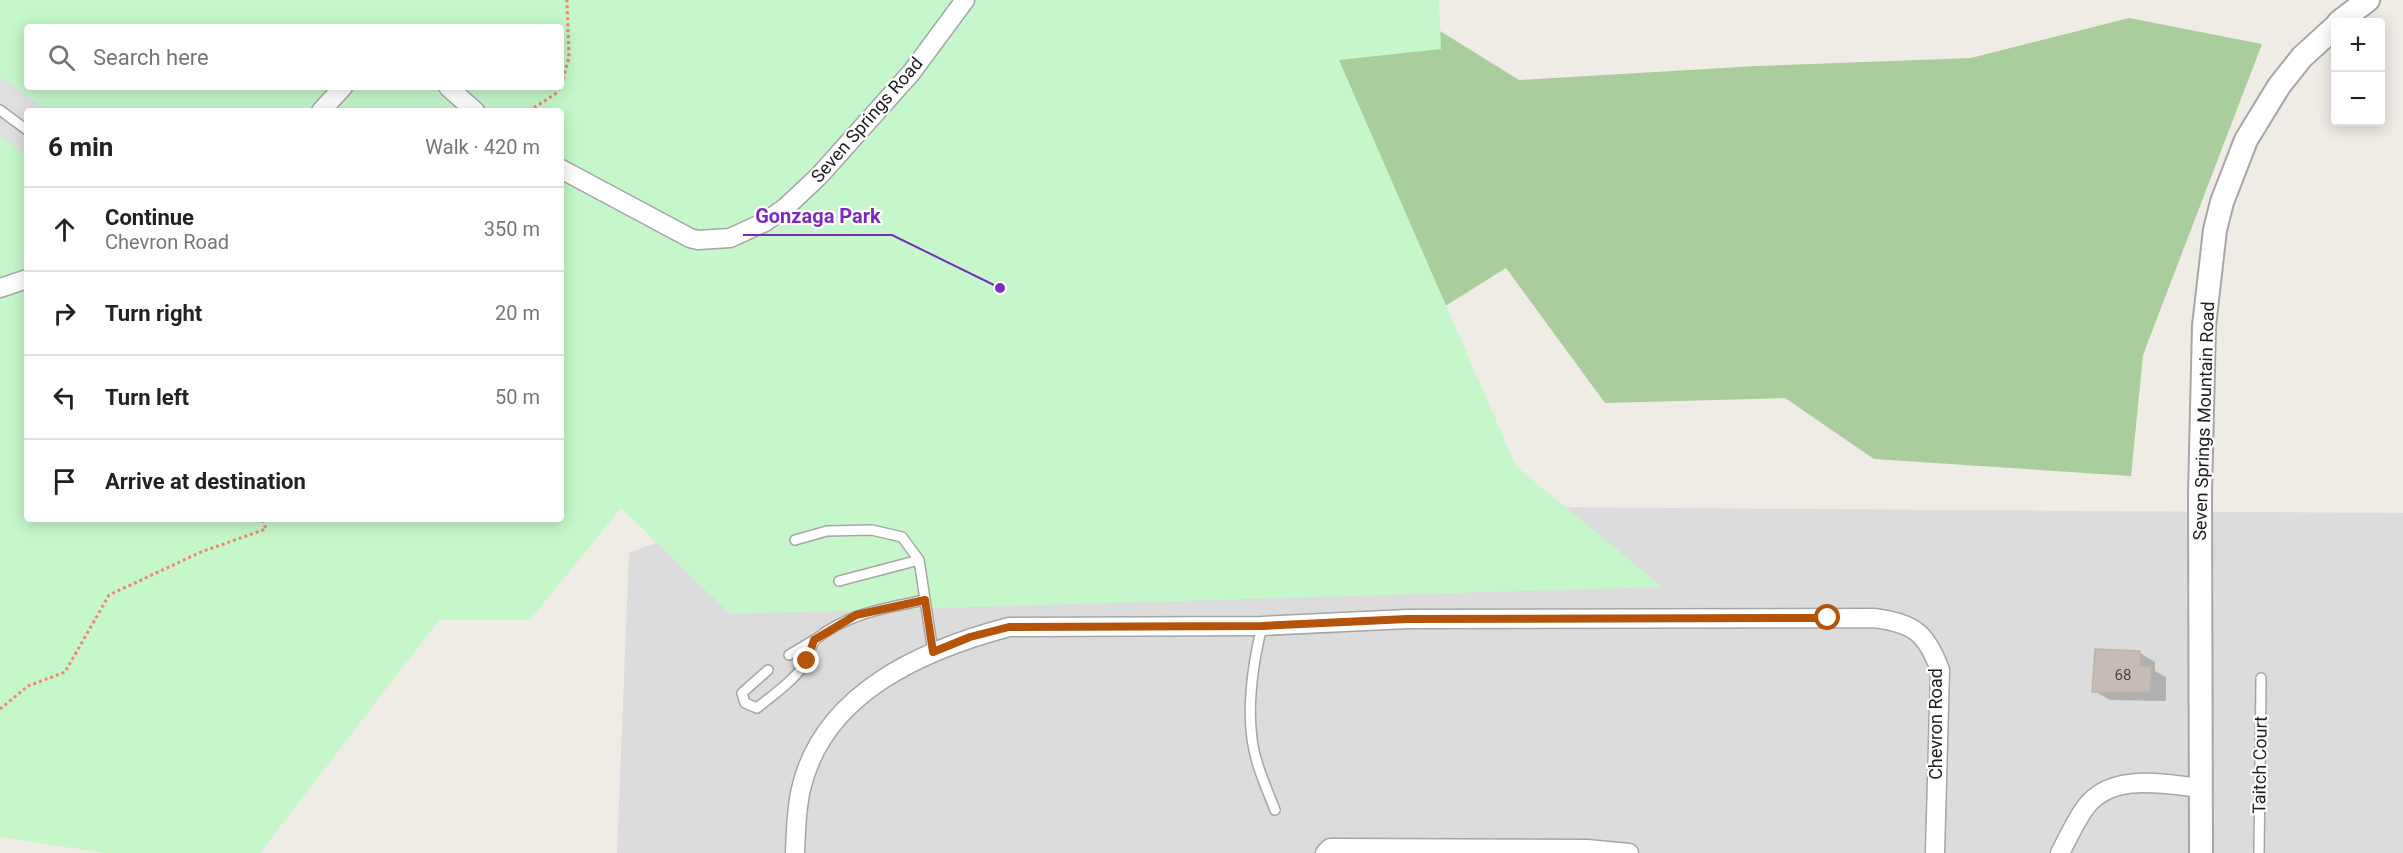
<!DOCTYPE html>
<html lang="en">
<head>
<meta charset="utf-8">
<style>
	:root { --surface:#fff; --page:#f6f6f6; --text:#222; --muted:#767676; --line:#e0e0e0 }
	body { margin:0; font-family:Roboto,sans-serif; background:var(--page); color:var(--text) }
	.controls { position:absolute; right:18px; top:18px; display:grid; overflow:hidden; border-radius:6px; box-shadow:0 3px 15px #0003 }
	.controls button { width:54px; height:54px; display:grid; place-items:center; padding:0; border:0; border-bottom:2px solid var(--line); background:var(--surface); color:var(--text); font:30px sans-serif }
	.stop { position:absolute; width:18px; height:18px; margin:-14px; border:4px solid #b45309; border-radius:50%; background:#fff }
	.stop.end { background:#b45309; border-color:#fff; box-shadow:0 2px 6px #0008 }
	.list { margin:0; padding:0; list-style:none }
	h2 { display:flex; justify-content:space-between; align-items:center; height:78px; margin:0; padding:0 24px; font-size:26px }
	h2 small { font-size:20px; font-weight:400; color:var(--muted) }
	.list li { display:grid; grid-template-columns:39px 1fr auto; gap:18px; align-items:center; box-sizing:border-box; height:84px; padding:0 24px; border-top:2px solid var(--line) }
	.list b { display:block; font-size:22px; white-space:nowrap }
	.list p { margin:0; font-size:20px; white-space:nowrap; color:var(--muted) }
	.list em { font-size:20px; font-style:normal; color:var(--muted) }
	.icon { flex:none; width:33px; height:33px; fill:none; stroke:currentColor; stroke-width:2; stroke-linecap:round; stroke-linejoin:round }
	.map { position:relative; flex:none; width:2403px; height:853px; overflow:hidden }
	.search { position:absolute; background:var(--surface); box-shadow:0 3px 15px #0003; left:24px; top:24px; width:540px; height:66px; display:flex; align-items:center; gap:15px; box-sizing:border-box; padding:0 21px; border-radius:6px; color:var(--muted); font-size:22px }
	.panel { position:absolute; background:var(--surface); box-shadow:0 3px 15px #0003; left:24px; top:108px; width:540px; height:414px; border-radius:6px }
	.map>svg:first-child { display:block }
	.residential { fill:#dddcdc }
	.forest { fill:#a9cd9c }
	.park { fill:#c5f7ca; fill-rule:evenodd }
	.parking { fill:#dfdfdf }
	.shadow { fill:#0003 }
	.building { fill:#c4bcb5; stroke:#c0b4a9; stroke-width:1.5 }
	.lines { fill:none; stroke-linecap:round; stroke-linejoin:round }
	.service-casing { stroke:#a6a6a6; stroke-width:12 }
	.minor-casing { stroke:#a6a6a6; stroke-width:21 }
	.tertiary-casing { stroke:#a6a6a6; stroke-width:26 }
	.path { stroke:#f48372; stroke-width:3; stroke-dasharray:3 3; stroke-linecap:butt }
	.service { stroke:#fff; stroke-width:9 }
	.minor { stroke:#fff; stroke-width:18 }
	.tertiary { stroke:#fff; stroke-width:22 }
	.route { stroke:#b45309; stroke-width:8 }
	.labels { text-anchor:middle; stroke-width:4.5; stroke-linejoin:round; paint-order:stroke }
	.number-label { font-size:15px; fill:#484644 }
	.street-label { font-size:18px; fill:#1f1f1f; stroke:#fff }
	.leader { fill:none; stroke:#7b2cbf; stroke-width:2 }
	.callout-dot { fill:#7b2cbf; stroke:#fff; stroke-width:2 }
	.callout-label { font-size:20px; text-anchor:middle; font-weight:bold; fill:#7b2cbf; stroke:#fff; stroke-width:4.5; stroke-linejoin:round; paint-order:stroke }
</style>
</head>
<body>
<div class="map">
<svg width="2403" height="853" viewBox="0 0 2403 853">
	<rect width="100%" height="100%" fill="#efece6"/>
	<path class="residential" d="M764 502 2403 513V853H617L629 553Z"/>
	<path class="forest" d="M1390 0 1519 80 1757 66 1971 58 2129 18 2262 44 2143 355 2131 476 1874 459 1785 398 1605 403 1506 268 1434 313 561 111V27Z"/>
	<path class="park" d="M0 0H1439L1441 49 1339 60 1516 466 1662 587 730 614 621 508 530 620H439L260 853H105L0 837ZM27 27H561V87H27ZM27 111H561V519H27Z"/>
	<path class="parking" d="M0 76 47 111H27V156L0 136Z"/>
	<path class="shadow" d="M2140 653 2155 662V671L2166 677V701L2110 700 2094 691Z"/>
	<path class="building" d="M2095 649 2140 651V666L2151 667 2150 692H2092Z"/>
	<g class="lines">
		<g class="service-casing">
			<path id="service" d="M0 110 27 130
				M795 540 827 531 872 530 902 537 919 560 933 652
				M839 581 919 560
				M1262 626C1253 663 1247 701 1252 739 1255 763 1266 787 1275 810
				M789 655 814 640
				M768 670 742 693 745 703 757 708C773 695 793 681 805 664 810 657 810 644 816 639 848 613 886 608 925 600
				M2259 853 2261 678"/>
		</g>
		<g class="minor-casing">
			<path id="minor" d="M448 87 475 111
				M321 111 343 87
				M561 169 690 238 698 240 730 238 765 222 786 207 819 176 911 73 965 0
				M0 288 27 279
				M795 853C796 832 796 810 801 789 823 693 922 650 1009 627L1262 626 1407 619 1874 618C1913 623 1926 632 1940 670L1935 853
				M1325 853 1330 848 1587 849 1629 853
				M2060 853C2068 838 2075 822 2085 808 2111 772 2163 784 2201 788"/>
		</g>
		<g class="tertiary-casing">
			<path id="tertiary" d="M2339 22 2368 0
				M2201 853 2200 494 2204 326 2215 230 2222 202 2246 140 2279 86 2302 57 2336 26"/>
		</g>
		<path class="path" d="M561 85 569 58 567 0
			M529 111 555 94 560 87
			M0 709 28 686 65 672 109 595 201 552 266 529 262 519"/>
		<use href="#service" class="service"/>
		<use href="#minor" class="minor"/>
		<use href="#tertiary" class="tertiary"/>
	</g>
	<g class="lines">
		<path class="route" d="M807 661 814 640 856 615 925 600 933 652 970 637 1009 627 1262 626 1407 619 1828 618"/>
	</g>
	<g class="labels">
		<g class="number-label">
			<text x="2123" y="680">68</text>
		</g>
		<g class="street-label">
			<text transform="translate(867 120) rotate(-49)" y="6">Seven Springs Road</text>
			<text transform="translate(2204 421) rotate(-88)" y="6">Seven Springs Mountain Road</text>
			<text transform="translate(1936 724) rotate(-90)" y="6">Chevron Road</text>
			<text transform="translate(2260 765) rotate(-89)" y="6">Taitch Court</text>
		</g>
	</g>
	<path class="leader" d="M1000 288L892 235H743"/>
	<circle class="callout-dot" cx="1000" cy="288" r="6"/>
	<g class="callout-label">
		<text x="818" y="223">Gonzaga Park</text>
	</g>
</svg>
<div class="controls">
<button>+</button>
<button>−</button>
</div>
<div class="stop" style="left:1828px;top:618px"></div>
<div class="stop end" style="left:807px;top:661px"></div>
<div class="search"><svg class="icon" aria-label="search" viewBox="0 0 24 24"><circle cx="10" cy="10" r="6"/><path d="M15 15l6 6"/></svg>Search here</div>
<section class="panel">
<h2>6 min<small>Walk · 420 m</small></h2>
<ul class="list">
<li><svg class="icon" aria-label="ahead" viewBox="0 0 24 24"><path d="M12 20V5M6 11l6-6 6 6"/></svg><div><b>Continue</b><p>Chevron Road</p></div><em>350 m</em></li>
<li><svg class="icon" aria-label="right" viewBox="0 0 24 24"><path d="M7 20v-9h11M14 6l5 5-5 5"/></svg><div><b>Turn right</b></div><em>20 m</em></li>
<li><svg class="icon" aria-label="left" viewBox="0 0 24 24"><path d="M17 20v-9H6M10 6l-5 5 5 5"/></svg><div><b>Turn left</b></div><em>50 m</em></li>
<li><svg class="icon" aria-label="arrive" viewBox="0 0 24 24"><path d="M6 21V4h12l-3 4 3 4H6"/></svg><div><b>Arrive at destination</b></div></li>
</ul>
</section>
</div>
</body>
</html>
